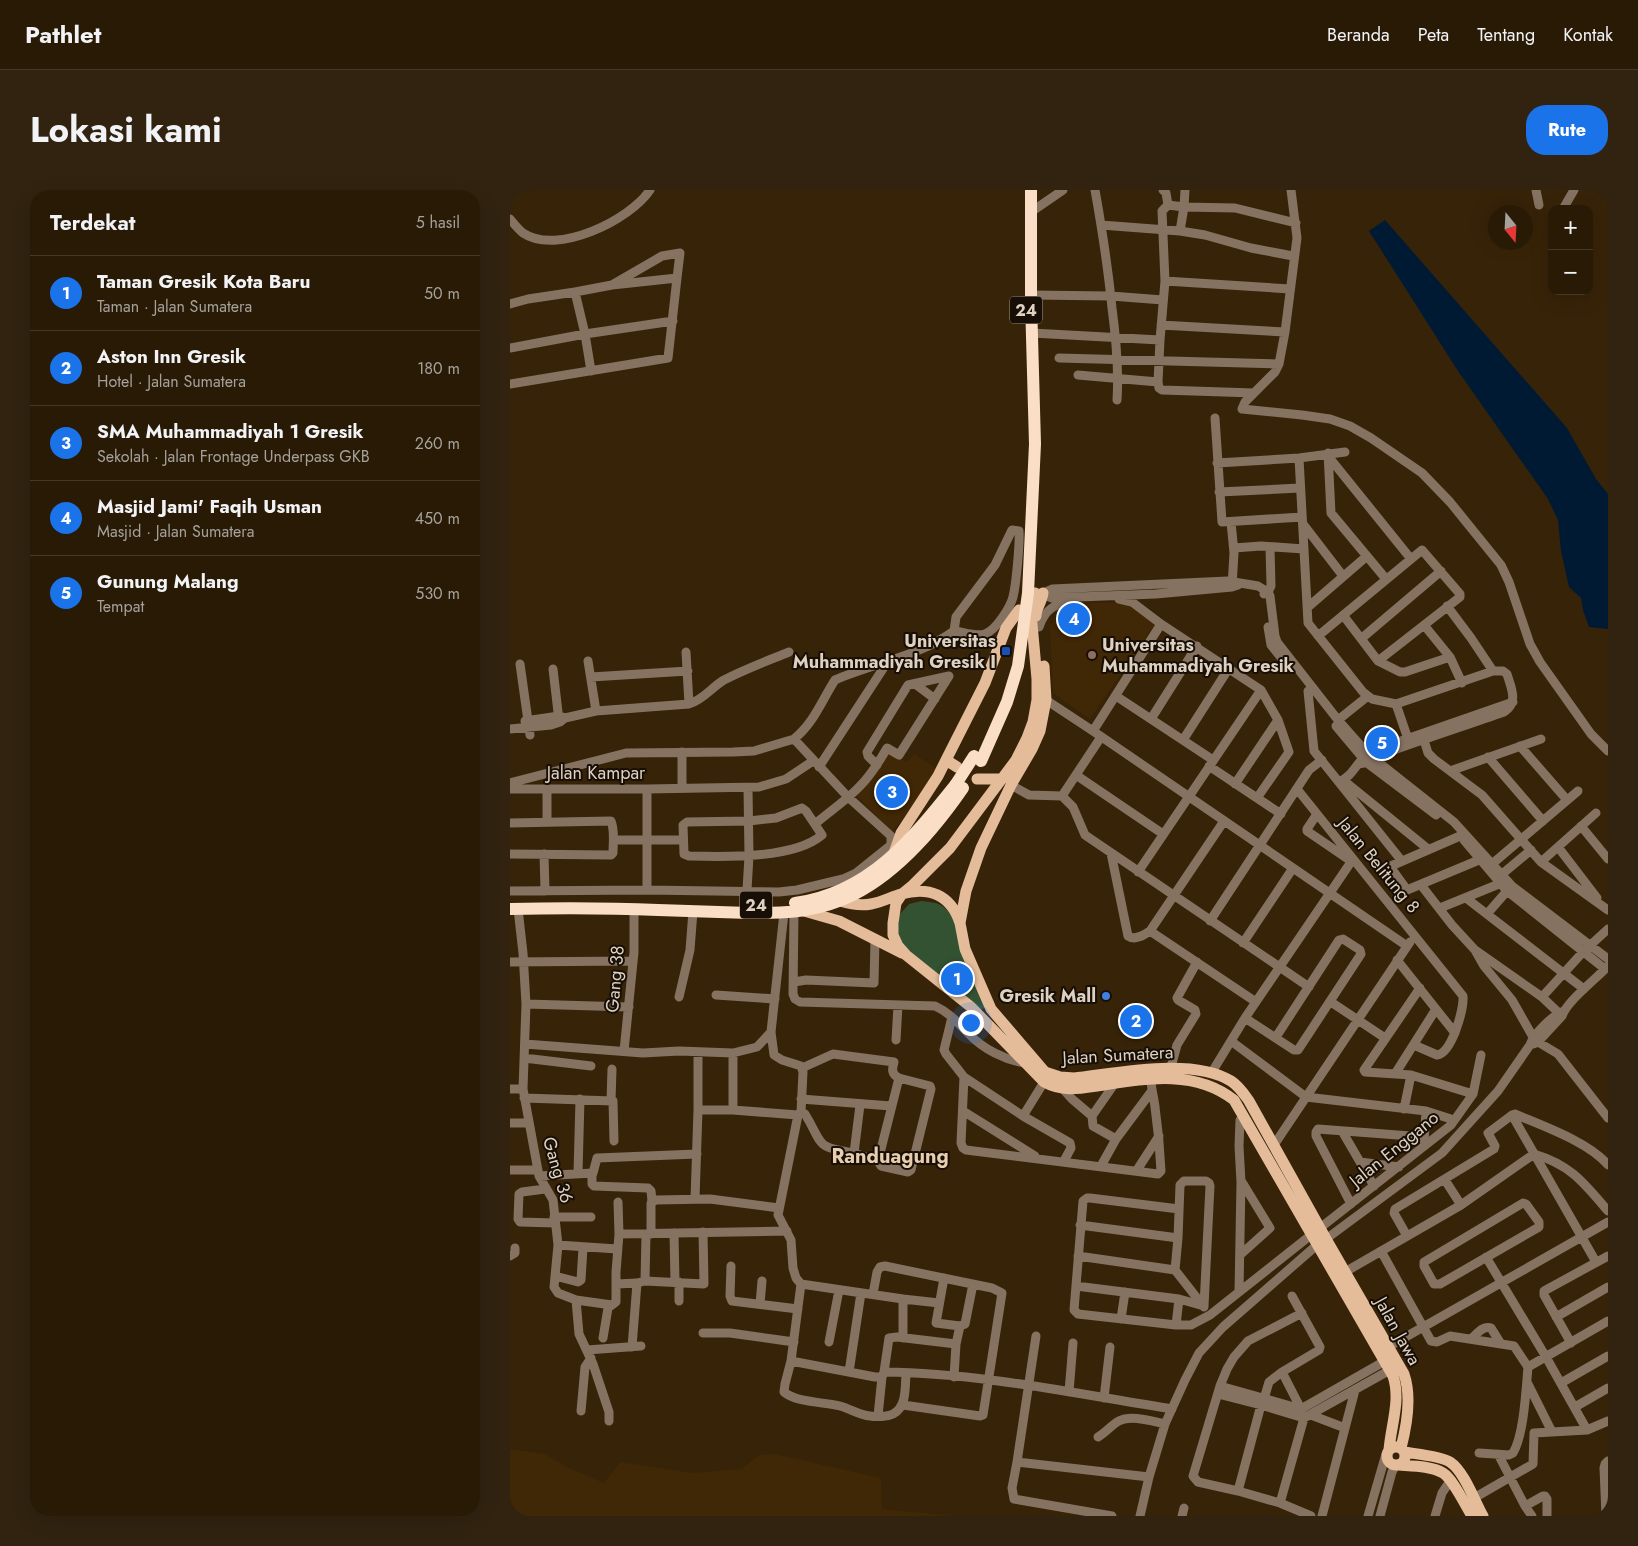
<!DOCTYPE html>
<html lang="id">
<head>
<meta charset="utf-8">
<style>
	:root { --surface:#291a06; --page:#312310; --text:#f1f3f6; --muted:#a5a19b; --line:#453828; --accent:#1a73e8 }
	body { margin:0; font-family:Jost,sans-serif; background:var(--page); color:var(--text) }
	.controls { position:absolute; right:15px; top:15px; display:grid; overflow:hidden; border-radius:10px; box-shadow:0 5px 20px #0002 }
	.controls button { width:45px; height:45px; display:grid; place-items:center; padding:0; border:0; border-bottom:1px solid var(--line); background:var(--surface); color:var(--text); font:25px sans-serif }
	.compass { position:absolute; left:978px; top:15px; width:45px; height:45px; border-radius:50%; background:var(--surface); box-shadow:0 5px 20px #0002; rotate:162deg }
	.you { position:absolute; left:460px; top:832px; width:18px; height:18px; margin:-12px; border:4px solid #fff; border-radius:50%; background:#1a73e8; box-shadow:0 0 0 8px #1a73e833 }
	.badge { display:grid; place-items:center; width:32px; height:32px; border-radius:50%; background:var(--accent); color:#fff; font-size:16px; font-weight:700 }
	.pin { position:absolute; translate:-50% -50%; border:2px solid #fff; box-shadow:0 1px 5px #0006 }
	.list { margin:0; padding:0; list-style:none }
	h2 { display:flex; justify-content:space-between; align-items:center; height:65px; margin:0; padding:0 20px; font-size:21px }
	h2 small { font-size:16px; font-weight:400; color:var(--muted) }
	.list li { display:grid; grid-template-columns:32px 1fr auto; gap:15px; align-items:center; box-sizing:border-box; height:75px; padding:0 20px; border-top:1px solid var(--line) }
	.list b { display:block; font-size:19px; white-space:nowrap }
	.list p { margin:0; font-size:16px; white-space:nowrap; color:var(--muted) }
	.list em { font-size:16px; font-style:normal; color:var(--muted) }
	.map { position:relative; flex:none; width:1098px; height:1326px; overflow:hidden; border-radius:20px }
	header { display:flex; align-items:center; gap:30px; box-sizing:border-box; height:70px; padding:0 25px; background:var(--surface); border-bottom:1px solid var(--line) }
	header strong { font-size:24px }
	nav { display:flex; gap:28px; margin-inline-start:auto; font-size:18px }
	.intro { display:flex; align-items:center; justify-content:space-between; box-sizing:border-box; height:120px; padding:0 30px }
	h1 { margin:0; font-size:35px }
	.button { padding:12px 22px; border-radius:20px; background:var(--accent); color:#fff; font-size:18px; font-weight:700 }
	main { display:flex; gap:30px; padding:0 30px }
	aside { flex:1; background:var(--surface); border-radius:20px; box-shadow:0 5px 20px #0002 }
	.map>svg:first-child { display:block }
	.built { fill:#402705 }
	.green { fill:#335232 }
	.water { fill:#001a34 }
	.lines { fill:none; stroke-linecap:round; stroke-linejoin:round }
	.minor { stroke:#857261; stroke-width:9 }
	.major { stroke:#e4bc9a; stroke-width:11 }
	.highway { stroke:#fbdec6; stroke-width:12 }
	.highway-bridge { stroke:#fbdec6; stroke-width:12 }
	.transit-dot { fill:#1a4fb4; stroke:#170e05; stroke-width:2 }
	.education-dot { fill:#8d6e63; stroke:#170e05; stroke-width:2 }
	.shop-dot { fill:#3f7fe0; stroke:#170e05; stroke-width:2 }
	.labels { text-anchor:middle; stroke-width:4; stroke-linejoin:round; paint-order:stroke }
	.shield { fill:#170e05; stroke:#a29689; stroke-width:1 }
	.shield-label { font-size:16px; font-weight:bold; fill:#ded1c2 }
	.poi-label { font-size:18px; font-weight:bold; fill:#ded1c2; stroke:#170e05; text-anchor:end }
	.street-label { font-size:18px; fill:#ded1c2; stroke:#170e05 }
	.quarter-label { font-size:20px; font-weight:bold; fill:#e8cdaf; stroke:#170e05 }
</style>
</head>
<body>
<header>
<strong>Pathlet</strong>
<nav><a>Beranda</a><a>Peta</a><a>Tentang</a><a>Kontak</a></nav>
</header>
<div class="intro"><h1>Lokasi kami</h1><a class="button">Rute</a></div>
<main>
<aside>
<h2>Terdekat<small>5 hasil</small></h2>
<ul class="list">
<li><span class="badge">1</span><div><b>Taman Gresik Kota Baru</b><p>Taman · Jalan Sumatera</p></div><em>50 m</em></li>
<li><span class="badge">2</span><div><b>Aston Inn Gresik</b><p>Hotel · Jalan Sumatera</p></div><em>180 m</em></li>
<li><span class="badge">3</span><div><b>SMA Muhammadiyah 1 Gresik</b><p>Sekolah · Jalan Frontage Underpass GKB</p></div><em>260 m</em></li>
<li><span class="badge">4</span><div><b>Masjid Jami' Faqih Usman</b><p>Masjid · Jalan Sumatera</p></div><em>450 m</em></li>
<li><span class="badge">5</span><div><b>Gunung Malang</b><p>Tempat</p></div><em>530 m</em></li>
</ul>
</aside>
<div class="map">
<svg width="1098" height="1326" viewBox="0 0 1098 1326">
	<rect width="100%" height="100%" fill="#372308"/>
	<path class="built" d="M583 413H617L646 433 580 529 543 503 540 439 545 423 552 416Z
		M378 562 397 572 404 564 429 580 417 599 382 642 347 606Z
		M0 1259 35 1264 59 1278 94 1293 110 1272 183 1283 232 1279 249 1265 265 1264 371 1288 372 1319 446 1326H0Z"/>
	<path class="green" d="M411 711C429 713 433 713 444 729L476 817 469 821 391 754 386 734 390 724 399 714Z"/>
	<path class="water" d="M875 30 1057 238 1086 289 1098 304V439L1079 437 1073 420 1071 408 1059 397 1051 361 1048 330 1038 309 948 181 859 41Z"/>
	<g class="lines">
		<path class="minor" d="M585 0C592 39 598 78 602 118 606 148 609 179 607 210
			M653 0 656 3 658 15
			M781 0 787 48 775 142 769 174 765 182 735 212 732 219 792 225 820 229 840 236 861 248 912 283 940 312 991 375 999 392 1020 454 1030 472 1081 544 1098 561
			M1026 0 1029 15
			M0 1 1 0
			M1053 19 1064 0
			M521 22 553 0
			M0 29C4 34 8 39 13 43 47 66 120 30 140 0
			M591 35 670 41 695 45 741 58 783 66
			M670 41 674 17 725 18 786 33
			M655 91 780 99
			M65 102 75 144 81 181
			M521 105 601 106 653 110
			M0 114 18 109 65 102 102 95 167 88 170 63 152 66 102 95
			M651 135 775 142
			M522 143 650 150
			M0 158 75 144 163 131
			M549 168 769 174
			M568 185 648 192 650 150 655 91 652 21 658 15 674 17 675 0
			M648 192 649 198 652 200 744 203
			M0 194 158 168 167 88
			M705 228 712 332 792 327
			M818 263 821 323 876 389
			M818 266 901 369
			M789 268 798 433 853 502 862 509 886 514 983 481H993L997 484C1001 498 1009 512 994 522 957 535 920 547 884 560 872 565 860 573 849 574
			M707 273 789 268 835 262
			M709 302 790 298
			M721 332 724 363 722 397
			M793 334 833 386
			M724 358 751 356 794 359
			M530 403 542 408 646 404 722 397 728 395
			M533 403 542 399 718 391 748 396 758 402 760 406 765 446 767 452 828 530 858 564 944 632 1002 696 1098 769
			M754 404 758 402 761 396 760 358
			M609 409 622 412 651 434
			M937 416 961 448 983 481
			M798 417 857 366
			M833 425 868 471
			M914 435 940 467 952 493
			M529 437C535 419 545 413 564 412
			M758 437 761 455 777 475
			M808 446 912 360 950 404V407L868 471 890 482H895L940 467
			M852 448 931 381
			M176 462 179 514
			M78 471 86 521
			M10 474 20 545
			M43 479 49 531
			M81 487 178 481
			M405 494 425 509
			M798 501 804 561 891 670
			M606 506 703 570
			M531 510H536L583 541 897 756
			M886 514 899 552
			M641 529 687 456
			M828 530 858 506
			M15 531 49 526 55 528
			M826 536 857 573 926 625
			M0 539 41 535 50 532 55 528 86 521 179 514C193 510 202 497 214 490 235 479 257 471 279 462
			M583 541 651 434 751 500 768 530 779 562 747 608
			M673 550 719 478
			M914 550 918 563 924 569 972 605 1031 672 1098 720
			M1010 556 1057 610
			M978 567 1033 631
			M699 576 771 624
			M309 577 378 471
			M940 581 1031 549
			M566 585 653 644
			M833 590 918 659
			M829 592C845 585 847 569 862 561L1003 512
			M0 593 116 563 223 562 244 561 284 549
			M725 594 768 530
			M501 595 519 605 552 606 563 617 575 645 799 797
			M172 598V562
			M0 599H137L249 597 276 589 303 571
			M137 599V700
			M787 599 953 806C954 819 942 863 927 865L904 855
			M552 606 591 547
			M292 618 296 621 312 645C284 669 215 667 179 666L174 664 173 635 177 632 239 631 266 628Z
			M807 624 797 639V641L841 671
			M37 632V599
			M0 633 101 631C105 640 103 653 103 663L101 665 0 664
			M305 634C320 621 337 610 350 596 361 585 369 572 377 558L389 565 439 486 398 495 357 562 358 566 367 575
			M1071 636 1098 669
			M950 646 881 676V678L897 700 969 670
			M104 650H173
			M954 650 997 701 1095 779
			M1048 657 1087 708
			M601 663 618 746C625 751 634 745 640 741L714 631
			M34 664 35 701
			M1031 672 1086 623
			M982 674 1068 601
			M628 682 751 500
			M991 685 1021 660
			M911 695 942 735 965 760 1032 807 1052 826
			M237 700 239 666 238 598
			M0 701 137 700 269 702 287 700 333 689 346 683 381 655V646L338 607 284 549C304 533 312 510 325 490 364 473 410 466 444 441 453 442 467 447 475 444 486 440 500 418 503 407 506 395 510 353 509 341L502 340 485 375 446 427 444 441
			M956 708 1074 799
			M930 718 989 694
			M8 719 13 763 16 814 13 899 29 986 43 1010 48 1055 44 1097 48 1103 66 1110 69 1144 83 1174 99 1222V1231
			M284 722 283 804 285 809 290 812 425 816C440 823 448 833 459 844 473 859 495 870 515 873
			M977 724 997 701
			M700 731 799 580 812 570
			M640 741 746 812
			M733 753 783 678
			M965 760 974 776 1002 810 1023 847 1028 852 1048 864 1098 928
			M887 770 945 843
			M0 772 123 771
			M284 792 296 790 364 793 365 749
			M910 798 854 880 855 882 901 885 963 904
			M206 805 265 809
			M169 807 180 760 183 721
			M1032 807 1073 762 1098 739
			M821 812 875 848
			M16 814 119 817
			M442 827 434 860 436 864 454 887 513 926 560 953 561 958 554 971
			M735 828 784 860H788L851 764 850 760 833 749 829 750 766 847
			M386 850 388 815
			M721 851 796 907 916 921 944 930
			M15 854 133 863 169 861 223 863 247 857 261 842
			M1023 854 1028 852 1052 826C1057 811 1086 789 1098 776
			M114 861 124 762V719
			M14 868 81 876
			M661 877 667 855 686 824 685 820 668 810 667 808 687 772
			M292 878 323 864 384 872C382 879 381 884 389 888L420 896 421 899 401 980 398 982 371 976 368 971 344 963 350 915
			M702 882 735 828 843 669
			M885 884 926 819
			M454 887 451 953 453 958 456 960 648 984 651 981C650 959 648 938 645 917 644 907 641 899 641 889
			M0 899H13
			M553 899 562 909 582 926 605 893
			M14 908 103 911 104 951
			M291 909 381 916
			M101 911 102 879
			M894 919 901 885
			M188 920V862
			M223 920V863
			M453 921 525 966
			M291 922 295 924C314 955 304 957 344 963
			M288 925 268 1025 281 1050 283 1078 286 1088 291 1094 393 1109
			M1002 925 1086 1072
			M1002 925 1005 924C1033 936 1079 952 1098 975
			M513 926 534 892
			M582 926 583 936 606 949
			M0 933H19
			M832 941 864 996
			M914 951 916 921
			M764 955 900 752
			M368 971 389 888
			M850 972 889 977
			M591 976 606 949 641 902
			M0 980H28
			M627 980 649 946
			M68 983 70 909
			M82 983V994L84 996 138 998 141 1001 142 1011
			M29 986 83 983 87 968 187 964
			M935 990 951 1015
			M35 999 12 1002 9 1004 8 1029 10 1032 45 1033
			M185 1009 188 920H223L288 925 291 922 293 882 291 876 272 870 264 865 261 842 274 723
			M108 1012 109 1044
			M1013 1013 1016 1014 1029 1032V1037L930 1094H924L914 1076V1072Z
			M841 1014 806 946V942L808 939 914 947
			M669 1019 580 1008H577L573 1011 564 1120 568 1124 666 1135H681L700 1125 801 1045
			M44 1027H81
			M570 1035 668 1048
			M810 1038 941 935 963 904 971 865
			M164 1043 165 1092
			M141 1044V1013L146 1010 200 1009 269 1018
			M897 1046 884 1023 885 1019 984 959 985 956 978 943 1002 925
			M816 1049 932 963 988 901 1020 855C1024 843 1042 826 1054 821
			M48 1055 107 1059
			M871 1061 921 1151 927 1152 940 1146 1004 1156 1018 1177
			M730 1065 760 1038 732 992
			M0 1066 5 1063V1058
			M568 1066 665 1080 694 1117
			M976 1067 1036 1167 1077 1240
			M221 1076 220 1106 222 1111 288 1119
			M835 1082 951 1015 1024 964C1061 975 1074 993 1098 1021
			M45 1086 68 1092 71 1090 73 1058
			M434 1088 426 1133 450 1136
			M135 1091 136 1044
			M107 1094 127 1093 135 1091 194 1094 193 1042
			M291 1094 281 1171 275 1194 274 1202C287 1213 315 1212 330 1216 341 1219 349 1225 360 1226 366 1227 377 1227 383 1224 397 1217 395 1197 396 1183
			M566 1096 669 1109 694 1116 700 996 699 993 696 991H674L670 995 668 1048 665 1080
			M729 1102 731 992 729 956 730 930 734 928
			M363 1104 367 1082 370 1077 375 1076 482 1098 492 1103 473 1225 470 1226 393 1215
			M66 1110 102 1115
			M169 1111V1092
			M250 1114 252 1091
			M792 1123 738 1151 724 1167 717 1179 710 1196 683 1286 688 1292 728 1301 770 1313 801 1326
			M1046 1127 1098 1097
			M611 1129 615 1102
			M666 1135 669 1109
			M193 1143H220L284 1152
			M526 1146 507 1272 639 1287
			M93 1148 98 1118 106 1112V1082L109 1044 277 1041
			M393 1148V1109L429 1113
			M961 1149C967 1144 973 1135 981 1138L991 1154
			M319 1152 329 1100
			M1061 1153 1034 1105V1101L1098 1066
			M122 1157 127 1093
			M878 1157 1098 1032
			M77 1160 131 1156
			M281 1171 365 1187H372
			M1018 1177 1098 1131
			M339 1182 351 1103
			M374 1182 379 1148 387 1147 446 1154
			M444 1187 446 1154 450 1136 455 1134 463 1094
			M1017 1192 1042 1242
			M1051 1193 1098 1166
			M710 1196 791 1219 875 1171
			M559 1202 563 1153
			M708 1204 751 1215 794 1228 880 1180
			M594 1208 600 1157
			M754 1209 759 1192 772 1182 809 1160 810 1157 782 1106
			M1065 1217 1098 1198
			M71 1221 75 1177 81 1168
			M801 1225 835 1238
			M368 1226 372 1187 374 1182C471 1183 567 1204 662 1219
			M588 1247C595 1243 601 1236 607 1232 620 1224 641 1231 655 1234
			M969 1263 999 1265 1003 1263C1014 1245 1016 1199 1018 1177
			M988 1264 1015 1316
			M507 1272 502 1298 504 1309 602 1326
			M728 1301 751 1215
			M964 1308 1023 1274 1024 1243 1077 1240 1098 1231
			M770 1313 794 1228 791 1219 772 1182
			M630 1326 639 1287 655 1234 675 1190 689 1163 713 1137 807 1055
			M672 1326 674 1318
			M812 1326 845 1200
			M858 1326 876 1264
			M870 1326 882 1282 886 1275
			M925 1326 932 1303 940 1291
			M1022 1326 1015 1316 1033 1306H1035L1037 1309V1326
			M1096 1326 1094 1278 1095 1274 1098 1271"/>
		<path class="major" d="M525 403 521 423 527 489V510L523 532 517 548 506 570 440 658 403 695 392 704 386 713 383 733V745L388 756 396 765 461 817 534 892C554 903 572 898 594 895 638 888 686 880 724 910L883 1186C891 1210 881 1235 879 1260
			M526 426C526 418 532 412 533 403
			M534 476 536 510 530 541 522 559 501 595 471 658 456 701 450 733 455 759 481 819 535 882 550 887 564 888C608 883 683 867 721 891 729 896 734 904 739 911L816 1049 894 1184C902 1207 897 1235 891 1258
			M436 570 447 577
			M467 589H492
			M383 666 391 643 428 586 436 570 475 493 496 438 509 420
			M328 706 330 711C340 714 351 716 361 714 372 712 381 707 391 704 419 696 441 705 450 733
			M294 721 329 731 392 763
			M877 1266a9 9 0 1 1 18 0a9 9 0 1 1-18 0Z
			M894 1262C906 1264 931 1266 940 1272 954 1281 965 1312 973 1326
			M889 1275C903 1276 921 1276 933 1283 943 1289 955 1315 962 1326"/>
		<path class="highway" d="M471 571 497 512 508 476 518 403 525 254 521 111V0
			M285 713C359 703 402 649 446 594
			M0 719C49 718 99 718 148 720 178 721 209 722 239 723 270 723 299 723 329 711 381 691 422 643 453 598"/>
		<path class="highway-bridge" d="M446 594 464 566"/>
	</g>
	<rect class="transit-dot" x="491" y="456" width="10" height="10" rx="2.5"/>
	<circle class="education-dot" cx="582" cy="465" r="5"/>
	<circle class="shop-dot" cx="596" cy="806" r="5"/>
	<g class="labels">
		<g class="shield">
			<rect x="500" y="106.5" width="32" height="27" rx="4"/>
			<rect x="230" y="701.5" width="32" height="27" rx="4"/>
		</g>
		<g class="shield-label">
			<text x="516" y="126">24</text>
			<text x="246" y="721">24</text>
		</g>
		<g class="poi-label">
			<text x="486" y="457">Universitas<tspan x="486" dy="21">Muhammadiyah Gresik I</tspan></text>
			<text x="592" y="461" text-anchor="start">Universitas<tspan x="592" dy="21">Muhammadiyah Gresik</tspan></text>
			<text x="586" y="812">Gresik Mall</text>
		</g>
		<g class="street-label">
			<text x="86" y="589">Jalan Kampar</text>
			<text transform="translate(869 675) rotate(51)" y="6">Jalan Belitung 8</text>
			<text transform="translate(105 789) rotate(-85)" y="6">Gang 38</text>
			<text transform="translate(608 865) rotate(-3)" y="6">Jalan Sumatera</text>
			<text transform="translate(884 959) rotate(-39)" y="6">Jalan Enggano</text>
			<text transform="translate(48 980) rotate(74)" y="6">Gang 36</text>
			<text transform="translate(888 1141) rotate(61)" y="6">Jalan Jawa</text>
		</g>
		<g class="quarter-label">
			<text x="380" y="973">Randuagung</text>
		</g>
	</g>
</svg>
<div class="controls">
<button>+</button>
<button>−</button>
</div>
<svg class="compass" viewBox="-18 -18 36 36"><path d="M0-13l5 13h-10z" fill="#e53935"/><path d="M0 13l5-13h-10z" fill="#a5a19b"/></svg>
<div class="you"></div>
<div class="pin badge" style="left:447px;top:789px">1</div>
<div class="pin badge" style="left:626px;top:831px">2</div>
<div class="pin badge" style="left:382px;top:602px">3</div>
<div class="pin badge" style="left:564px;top:429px">4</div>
<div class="pin badge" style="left:872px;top:553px">5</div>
</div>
</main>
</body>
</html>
